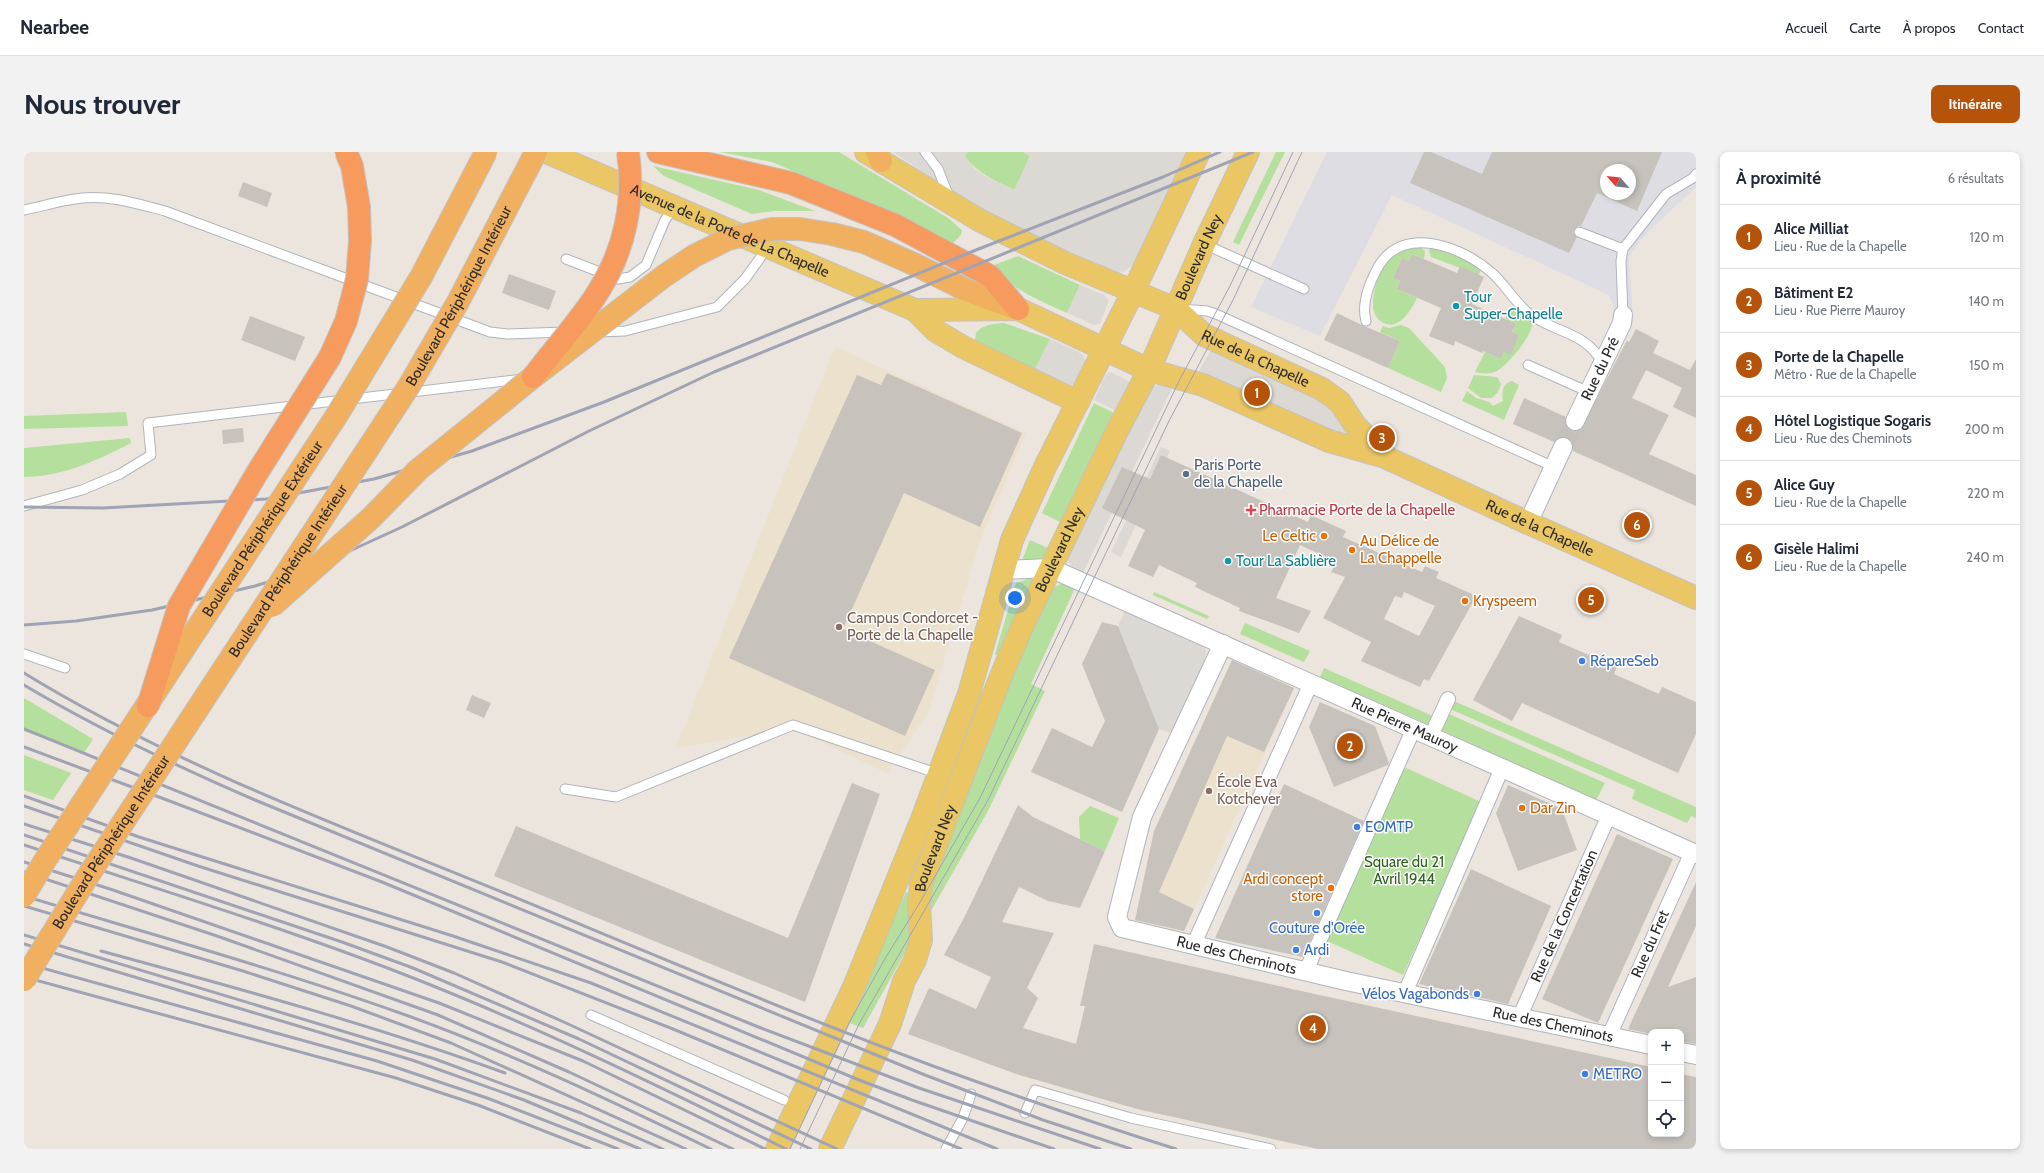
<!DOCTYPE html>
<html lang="fr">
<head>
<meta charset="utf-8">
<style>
	:root { --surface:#fff; --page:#f2f2f3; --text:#1f2937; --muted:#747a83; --line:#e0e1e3; --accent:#b45309 }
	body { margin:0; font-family:Cabin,sans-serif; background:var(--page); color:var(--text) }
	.controls { position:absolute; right:12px; bottom:12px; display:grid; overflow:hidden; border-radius:8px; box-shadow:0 2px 6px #0003 }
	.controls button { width:36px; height:36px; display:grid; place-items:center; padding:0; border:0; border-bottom:1px solid var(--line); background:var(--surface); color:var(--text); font:20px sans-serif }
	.compass { position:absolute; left:1576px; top:12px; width:36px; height:36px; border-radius:50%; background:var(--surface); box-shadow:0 2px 6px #0003; rotate:297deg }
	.you { position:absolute; left:991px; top:446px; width:14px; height:14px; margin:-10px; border:3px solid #fff; border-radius:50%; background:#1a73e8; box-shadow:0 0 0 6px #1a73e833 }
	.badge { display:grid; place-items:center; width:26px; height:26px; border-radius:50%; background:var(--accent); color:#fff; font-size:13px; font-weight:700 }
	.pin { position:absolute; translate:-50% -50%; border:2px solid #fff; box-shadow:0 1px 4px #0006 }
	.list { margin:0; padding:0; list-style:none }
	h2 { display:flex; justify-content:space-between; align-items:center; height:52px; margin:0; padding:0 16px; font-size:17px }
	h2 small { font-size:13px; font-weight:400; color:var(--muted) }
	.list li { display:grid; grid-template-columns:26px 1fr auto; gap:12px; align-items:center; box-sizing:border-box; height:64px; padding:0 16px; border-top:1px solid var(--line) }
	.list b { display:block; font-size:15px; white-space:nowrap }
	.list p { margin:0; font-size:13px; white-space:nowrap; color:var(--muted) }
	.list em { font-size:13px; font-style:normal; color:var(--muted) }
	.icon { flex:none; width:22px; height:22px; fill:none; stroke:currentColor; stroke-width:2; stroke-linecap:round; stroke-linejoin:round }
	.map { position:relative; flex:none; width:1672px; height:997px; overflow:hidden; border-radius:8px }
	header { display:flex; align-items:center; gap:24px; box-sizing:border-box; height:56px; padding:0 20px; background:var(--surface); border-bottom:1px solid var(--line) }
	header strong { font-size:19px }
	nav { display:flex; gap:22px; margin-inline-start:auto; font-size:14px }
	.intro { display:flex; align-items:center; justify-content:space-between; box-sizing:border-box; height:96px; padding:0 24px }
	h1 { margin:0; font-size:28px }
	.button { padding:10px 18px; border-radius:8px; background:var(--accent); color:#fff; font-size:14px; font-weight:700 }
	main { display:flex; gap:24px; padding:0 24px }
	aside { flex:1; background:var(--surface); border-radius:8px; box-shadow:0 2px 6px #0003 }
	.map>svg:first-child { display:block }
	.industrial { fill:#dfdde4; fill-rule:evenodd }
	.education { fill:#ece1cd }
	.green { fill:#b5df9c }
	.plaza { fill:#dcd8d3 }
	.building { fill:#c7c2bc; fill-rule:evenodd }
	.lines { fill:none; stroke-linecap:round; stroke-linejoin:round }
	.minor-tunnel { stroke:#c5c0b9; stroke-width:18; stroke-dasharray:18 9; stroke-linecap:butt }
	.service-casing { stroke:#b0b4bd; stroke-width:11 }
	.pedestrian-casing { stroke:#b0b4bd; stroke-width:16 }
	.minor-casing { stroke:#b0b4bd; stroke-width:20 }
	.primary-casing { stroke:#c3c3c3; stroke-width:24 }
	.trunk-casing { stroke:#c3c3c3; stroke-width:24 }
	.motorway-casing { stroke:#c3c3c3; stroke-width:24 }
	.service { stroke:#fff; stroke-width:9 }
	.pedestrian { stroke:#fff; stroke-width:14 }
	.minor { stroke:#fff; stroke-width:18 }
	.primary { stroke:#eac664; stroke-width:22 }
	.trunk { stroke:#f0b060; stroke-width:22 }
	.motorway { stroke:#f69b5d; stroke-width:22 }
	.tram { stroke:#a0a3b4; stroke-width:1 }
	.rail { stroke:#a0a3b4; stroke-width:3 }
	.trunk-bridge-casing { stroke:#c3c3c3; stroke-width:24; stroke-linecap:butt }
	.motorway-bridge-casing { stroke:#c3c3c3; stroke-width:24; stroke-linecap:butt }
	.trunk-bridge { stroke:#f0b060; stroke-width:22 }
	.motorway-bridge { stroke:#f69b5d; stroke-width:22 }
	.culture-dot { fill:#0f9aa8; stroke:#fff; stroke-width:1.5 }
	.service-dot { fill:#5c6f8a; stroke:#fff; stroke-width:1.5 }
	.health-dot { fill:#e0444e; stroke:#fff; stroke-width:1.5 }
	.food-dot { fill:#e8710a; stroke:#fff; stroke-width:1.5 }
	.education-dot { fill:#8d6e63; stroke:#fff; stroke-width:1.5 }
	.shop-dot { fill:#3f7fe0; stroke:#fff; stroke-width:1.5 }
	.labels { text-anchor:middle; stroke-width:3; stroke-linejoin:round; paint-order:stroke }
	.street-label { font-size:15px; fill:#2a2a2a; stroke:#fff }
	.culture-label { font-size:15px; fill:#0d838f; stroke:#fff; text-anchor:start }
	.service-label { font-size:15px; fill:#4e5e75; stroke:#fff; text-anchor:start }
	.health-label { font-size:15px; fill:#be3a42; stroke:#fff; text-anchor:start }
	.food-label { font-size:15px; fill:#c56008; stroke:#fff; text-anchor:start }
	.education-label { font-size:15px; fill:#785e54; stroke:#fff; text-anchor:start }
	.shop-label { font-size:15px; fill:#366cbe; stroke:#fff; text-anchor:start }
	.park-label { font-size:15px; fill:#2e641e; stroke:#fff }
</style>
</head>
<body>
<header>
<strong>Nearbee</strong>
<nav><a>Accueil</a><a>Carte</a><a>À propos</a><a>Contact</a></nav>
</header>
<div class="intro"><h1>Nous trouver</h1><a class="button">Itinéraire</a></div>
<main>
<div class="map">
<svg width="1672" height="997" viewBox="0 0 1672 997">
	<rect width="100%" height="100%" fill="#ece5dd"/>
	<path class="industrial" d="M1303 0H1672V35L1622 82 1605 104 1609 168 1603 187 1585 143 1368 43 1296 184 1227 155ZM1582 18H1606V42H1582Z"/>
	<path class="education" d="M811 195 1002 281 956 389 904 561 863 621 769 577 652 596Z
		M1208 507 1271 535 1160 779 1111 768 1130 679Z"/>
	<path class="green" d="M696 0H815L924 66 938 78 937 83 927 93 816 39 748 10Z
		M943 0H999L1006 4 991 38C971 29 955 22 941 5Z
		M1252 0H1261L1215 93 1209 90Z
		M629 14 735 38 791 59H750L728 62 640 24Z
		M1395 94 1401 99 1400 107 1388 102 1385 109 1378 106 1369 126 1376 129 1373 137 1393 146C1388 157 1375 179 1360 171 1355 169 1352 165 1350 160 1346 148 1355 117 1364 108 1372 99 1384 96 1395 94Z
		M1407 95 1427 99 1457 117 1455 123 1407 105 1405 99Z
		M994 104 1056 133 1043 161C1016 149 987 136 965 115Z
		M1490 156 1508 169C1512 180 1483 214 1473 219 1467 222 1458 222 1451 220L1461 200 1477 207 1480 200 1487 202 1495 183 1488 180 1492 172 1481 167 1486 158Z
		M980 171 1026 187 1010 219 951 189 952 181C959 172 970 172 980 171Z
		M1377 173 1385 176 1421 215 1423 226 1417 240 1364 216 1376 189 1356 180 1359 174 1365 176Z
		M1450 223 1473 225 1477 232 1474 240 1468 246H1457L1444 236Z
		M1488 229 1495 233 1480 268 1438 249 1443 239 1452 246 1465 250 1469 254 1479 249C1477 240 1479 231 1488 229Z
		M1070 251 1090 261 1038 371 1018 361Z
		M102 260 104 274 0 277V264Z
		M106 286 107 291C74 308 38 325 0 325V296Z
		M1006 388 1028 398 1024 405 1001 410 998 409Z
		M1010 425 976 505 971 502 992 431Z
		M1039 431 1051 436 1007 532 1021 539 964 659 904 764 905 743 912 719 973 557 1028 436Z
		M1130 440 1185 464 1183 467 1129 443Z
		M1221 471 1286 499 1280 510 1216 482Z
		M1300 516 1411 565 1408 574 1296 525Z
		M0 546 69 587 60 601 0 579Z
		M1430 549 1672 655V666L1667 664 1663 671 1608 647 1611 638 1426 557Z
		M1425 562 1581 631 1572 648 1417 578Z
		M0 603 47 621 29 648 0 638Z
		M1380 615 1457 650 1379 823 1303 789Z
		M1066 654 1095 666 1081 699 1056 687 1055 665Z
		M882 740 887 742 888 788 839 876 823 870Z"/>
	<path class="plaza" d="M869 0H943L941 5 951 17 961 24 990 38 1006 4 999 0H1163L1109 113 1101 119 1094 121 1029 93 947 52Z
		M1056 133 1080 143 1085 148 1076 172 1070 173 1043 161Z
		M1026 187 1051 198 1059 203 1061 209 1060 214 1049 233 1045 235 1010 219Z
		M1188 196 1304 251 1335 292 1174 221Z
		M1087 220 1104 229 1106 232 1093 259 1070 248 1082 222Z
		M1136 233 1149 234 1059 421 1050 417 1044 410 1043 405 1047 393 1128 234Z
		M1137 295 1146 299 1097 405 1087 400Z
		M1101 459 1178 492 1182 499 1181 508 1147 581 1135 577 1094 474Z"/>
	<path class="building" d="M1400 0H1407L1458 22 1468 0H1638L1613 59 1573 41 1557 74H1554L1550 77 1549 81 1553 85 1545 101 1386 31ZM1582 18H1606V42H1582Z
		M219 30 248 41 243 55 214 44Z
		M1388 102 1433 121 1436 114 1460 125 1448 152 1492 172 1488 180 1495 183 1487 203 1480 200 1477 207 1459 199 1458 201 1431 189 1430 194 1405 184 1417 156 1373 137 1376 129 1369 126 1378 106 1385 109Z
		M485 122 532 139 525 158 478 141Z
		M1313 161 1340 174 1376 189 1364 216 1300 188Z
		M226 164 281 185 271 209 217 188Z
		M1612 177 1635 189 1629 201 1666 218 1672 207V266L1649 255 1658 236 1622 218 1608 246 1645 263 1625 302 1672 323V354L1549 299 1548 289 1543 285H1538L1530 290 1489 272 1500 246 1542 265 1541 270 1546 278 1551 279 1557 277 1603 188 1605 190Z
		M863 221 998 281 956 375 880 341 819 477 911 518 881 584 705 506 833 223 857 233Z
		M219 276 220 290 199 292 198 278Z
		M1137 303 1284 370 1287 363 1322 379 1319 385 1398 420 1401 414 1415 420 1412 426 1448 442 1450 448 1405 529 1400 527 1396 535 1337 509 1347 490 1299 466 1321 425 1307 420 1313 410 1276 393 1252 446 1287 459 1275 481 1215 459 1216 456 1171 435 1173 431 1135 413 1129 425 1104 414 1121 378 1078 356 1098 315 1126 327ZM1380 440 1411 454 1395 484 1360 467 1371 444 1378 446Z
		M1495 464 1538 483 1535 490 1593 515 1590 522 1635 542 1638 535 1672 550V582L1654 621 1498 551 1488 569 1449 548Z
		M1078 470 1094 474 1135 577 1098 660 1007 620 1028 576 1068 595 1081 569 1058 512Z
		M1208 508 1270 536 1240 600 1203 584 1135 740 1170 757 1160 779 1111 768 1130 679Z
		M448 543 467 551 460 566 442 558Z
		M1296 550 1351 574 1365 611 1364 613 1310 635 1285 575Z
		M828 631 856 642 781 850 470 724 492 674 764 786Z
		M1260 632 1340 669 1279 805 1191 786Z
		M1484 633 1538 657 1553 698 1494 719 1472 661Z
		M994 653 1009 665 1081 699 1056 756 1024 749 995 735 978 770 1030 781 1003 836 1014 846 999 876 1052 892 1061 854H1056L1070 792 1268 837 1627 915V982H1657V922L1672 925V997H1294L1113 957 992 922 884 882 905 836 952 857 967 825 920 803 942 762Z
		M1593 682 1649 707 1574 871 1518 847Z
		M1447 717 1527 754 1484 852 1395 832Z
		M1672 730V774L1644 835 1672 825V892L1657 890V880H1627V882L1604 877Z"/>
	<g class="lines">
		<path class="minor-tunnel" d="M1539 295 1551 269"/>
		<g class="service-casing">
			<path id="service" d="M901 0 914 17 925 45
				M0 58C19 54 39 48 58 46 86 43 114 52 141 59L466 180 483 182 542 180
				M1555 80 1599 97
				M1180 92 1280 137
				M542 107 594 127 606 125 622 113 641 68 650 55
				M1157 157 1183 159 1192 162 1530 315
				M1599 163 1597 109 1599 97 1642 42 1669 26 1672 22
				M1342 169C1337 151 1345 132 1353 117 1377 71 1438 94 1468 121 1482 133 1493 154 1507 163 1534 182 1560 179 1579 211
				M575 180 601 179 693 155 721 127 744 95
				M1504 213 1565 240
				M0 354 58 338 96 322 127 303 124 271 499 227
				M0 502 41 516
				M541 637 592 645 769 573 915 622
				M567 863 760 948
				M1001 961 1011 938 1107 966 1247 997
				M922 997 939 966 947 942"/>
		</g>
		<g class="pedestrian-casing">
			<path id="pedestrian" d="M1407 584 1424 547
				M1170 792 1287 531
				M1282 819 1390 576
				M1381 841 1478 616
				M1496 864 1585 663
				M1585 884 1668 700"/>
		</g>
		<g class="minor-casing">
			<g id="minor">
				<path id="s1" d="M1551 269 1598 171 1599 163"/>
				<path d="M1504 371 1539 295"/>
				<path id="s2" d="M979 418 1026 416 1672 702"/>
				<path id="s3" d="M1199 492 1118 665 1093 765 1098 776 1322 829 1627 893"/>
				<path d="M1657 900 1672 903"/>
			</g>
		</g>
		<g class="primary-casing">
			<g id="primary">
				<path id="s4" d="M522 0 891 158 912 179 939 195 1054 250"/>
				<path id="s5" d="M842 0 955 68 1041 111 1152 157 1180 183 1298 237 1316 250 1331 273 1360 304"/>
				<path id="s6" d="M891 158 994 157 1125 218 1179 233 1305 289 1361 305 1504 371 1672 446"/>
				<path d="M753 997 830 835 898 667 945 542 988 388 1021 315 1109 140 1175 0"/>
				<path id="s7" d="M806 997 866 872 880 829 891 808 897 788 895 752 897 732 977 524 998 475 1093 279 1125 218 1180 92 1224 0"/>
			</g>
		</g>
		<g class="trunk-casing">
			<path id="trunk" d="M853 0 857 9
				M776 77 808 82 840 90 892 113 942 138 994 157"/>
		</g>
		<g class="motorway-casing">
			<path id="motorway" d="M634 0 767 31 871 73 966 124 994 157"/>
		</g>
		<use href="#service" class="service"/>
		<use href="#pedestrian" class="pedestrian"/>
		<use href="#minor" class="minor"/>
		<use href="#primary" class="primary"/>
		<use href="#trunk" class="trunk"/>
		<use href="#motorway" class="motorway"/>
		<path class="tram" d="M766 997 826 869 862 805 895 752 956 646 1156 227 1206 134 1269 0
			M776 997 835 872 964 648 1145 269 1209 148 1278 0"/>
		<path class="rail" d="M0 355 79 356 242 347 350 327 448 299 580 250 952 98 1139 25 1196 0
			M0 473 52 469 128 458 231 434 267 423 308 407 378 375 565 279 690 220 1229 0
			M0 521C150 613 317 674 478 740 621 799 764 860 909 914 989 943 1070 971 1152 997
			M0 533C74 577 152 614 231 648L901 923 1019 968 1107 997
			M0 577 732 874 895 936 1076 997
			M0 595 143 648 358 730 835 928 888 948 1030 997
			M0 644 115 685 429 784 567 831 973 997
			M0 654 174 714 478 810 649 877 937 997
			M0 672 107 706 363 795 430 821 542 871 813 997
			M0 683 318 790 389 816 555 887 787 997
			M0 693C127 735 255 774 379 822 510 873 637 935 762 997
			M0 710 86 737 415 851 559 909 741 997
			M0 720 193 784 414 863 545 920 709 997
			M0 744C126 782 253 817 376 861 483 899 585 948 687 997
			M0 754 219 819 327 854 427 891 662 997
			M0 783 411 907 557 961 639 997
			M0 792 388 908 500 948 616 997
			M77 799C213 836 349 873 481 921
			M0 811 353 909 463 946 594 997
			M0 825 372 926 454 953 566 997"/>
		<g class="trunk-bridge-casing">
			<g id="trunk-bridge">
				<path d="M248 454 347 366 394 318 509 225 640 124 670 104 704 87 748 77H776"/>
				<path id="s8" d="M0 744 20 710 313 263 397 125 462 0"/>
				<path id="s9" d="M0 828 64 724 385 234 434 150 512 0"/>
			</g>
		</g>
		<g class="motorway-bridge-casing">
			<path id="motorway-bridge" d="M509 225C529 198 557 168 574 140 601 98 611 49 604 0
				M124 554 155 454 233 321 306 205 322 169 333 127 336 89 335 55 328 14 322 0"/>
		</g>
		<use href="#trunk-bridge" class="trunk-bridge"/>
		<use href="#motorway-bridge" class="motorway-bridge"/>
	</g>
	<g class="culture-dot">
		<circle cx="1432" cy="154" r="4"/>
		<circle cx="1204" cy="409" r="4"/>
	</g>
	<circle class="service-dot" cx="1162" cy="322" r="4"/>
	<path class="health-dot" d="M1225 352h4v4h4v4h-4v4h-4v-4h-4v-4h4z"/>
	<g class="food-dot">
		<circle cx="1300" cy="384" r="4"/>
		<circle cx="1328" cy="398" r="4"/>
		<circle cx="1441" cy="449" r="4"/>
		<circle cx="1498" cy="656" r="4"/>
		<circle cx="1307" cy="736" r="4"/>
	</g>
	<g class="education-dot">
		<circle cx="815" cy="475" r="4"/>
		<circle cx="1185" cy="639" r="4"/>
	</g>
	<g class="shop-dot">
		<circle cx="1558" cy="509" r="4"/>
		<circle cx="1333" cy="675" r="4"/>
		<circle cx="1293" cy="761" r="4"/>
		<circle cx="1272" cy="798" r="4"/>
		<circle cx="1453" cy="842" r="4"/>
		<circle cx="1561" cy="922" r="4"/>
	</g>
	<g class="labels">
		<g class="street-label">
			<text dy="5" stroke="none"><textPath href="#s4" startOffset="200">Avenue de la Porte de La Chapelle</textPath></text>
			<text dy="5" stroke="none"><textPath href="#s7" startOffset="971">Boulevard Ney</textPath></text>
			<text dy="5" stroke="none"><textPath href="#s9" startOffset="811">Boulevard Périphérique Intérieur</textPath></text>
			<text dy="5" stroke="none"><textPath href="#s5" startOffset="443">Rue de la Chapelle</textPath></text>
			<text dy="5" stroke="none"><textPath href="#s1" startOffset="58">Rue du Pré</textPath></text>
			<text dy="5" stroke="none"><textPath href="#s6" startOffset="670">Rue de la Chapelle</textPath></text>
			<text dy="5" stroke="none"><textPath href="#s8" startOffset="438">Boulevard Périphérique Extérieur</textPath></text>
			<text dy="5" stroke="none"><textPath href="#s7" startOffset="647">Boulevard Ney</textPath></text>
			<text dy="5" stroke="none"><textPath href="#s9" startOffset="487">Boulevard Périphérique Intérieur</textPath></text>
			<text dy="5" stroke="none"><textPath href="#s2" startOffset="435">Rue Pierre Mauroy</textPath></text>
			<text dy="5" stroke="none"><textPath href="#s9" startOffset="163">Boulevard Périphérique Intérieur</textPath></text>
			<text dy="5" stroke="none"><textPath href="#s7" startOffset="323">Boulevard Ney</textPath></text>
			<text transform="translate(1540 764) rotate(-66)" y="5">Rue de la Concertation</text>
			<text transform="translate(1626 792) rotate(-66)" y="5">Rue du Fret</text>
			<text dy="5" stroke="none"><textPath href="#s3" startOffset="424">Rue des Cheminots</textPath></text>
			<text dy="5" stroke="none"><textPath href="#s3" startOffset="748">Rue des Cheminots</textPath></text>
		</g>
		<g class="culture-label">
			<text x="1440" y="150">Tour<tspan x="1440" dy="17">Super-Chapelle</tspan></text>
			<text x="1212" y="414">Tour La Sablière</text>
		</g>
		<g class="service-label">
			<text x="1170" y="318">Paris Porte<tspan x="1170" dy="17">de la Chapelle</tspan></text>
		</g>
		<g class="health-label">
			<text x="1235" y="363">Pharmacie Porte de la Chapelle</text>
		</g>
		<g class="food-label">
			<text x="1292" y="389" text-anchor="end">Le Celtic</text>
			<text x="1336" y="394">Au Délice de<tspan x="1336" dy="17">La Chappelle</tspan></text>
			<text x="1449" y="454">Kryspeem</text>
			<text x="1506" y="661">Dar Zin</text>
			<text x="1299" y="732" text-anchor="end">Ardi concept<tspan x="1299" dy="17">store</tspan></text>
		</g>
		<g class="education-label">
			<text x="823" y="471">Campus Condorcet -<tspan x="823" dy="17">Porte de la Chapelle</tspan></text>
			<text x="1193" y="635">École Eva<tspan x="1193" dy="17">Kotchever</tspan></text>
		</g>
		<g class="shop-label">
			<text x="1566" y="514">RépareSeb</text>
			<text x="1341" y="680">EOMTP</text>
			<text x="1293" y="781" text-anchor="middle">Couture d'Orée</text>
			<text x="1280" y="803">Ardi</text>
			<text x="1445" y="847" text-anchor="end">Vélos Vagabonds</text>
			<text x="1569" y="927">METRO</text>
		</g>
		<g class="park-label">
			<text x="1380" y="715">Square du 21<tspan x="1380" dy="17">Avril 1944</tspan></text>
		</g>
	</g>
</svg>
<div class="controls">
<button>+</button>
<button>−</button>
<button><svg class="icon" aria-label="locate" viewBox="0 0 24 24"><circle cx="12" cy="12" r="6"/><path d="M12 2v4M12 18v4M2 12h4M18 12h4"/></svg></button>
</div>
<svg class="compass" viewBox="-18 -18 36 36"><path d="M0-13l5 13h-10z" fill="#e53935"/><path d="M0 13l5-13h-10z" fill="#747a83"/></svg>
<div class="you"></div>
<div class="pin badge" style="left:1233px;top:241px">1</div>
<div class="pin badge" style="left:1326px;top:594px">2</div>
<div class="pin badge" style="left:1358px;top:286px">3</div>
<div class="pin badge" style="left:1289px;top:876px">4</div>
<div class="pin badge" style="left:1567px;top:448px">5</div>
<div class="pin badge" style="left:1613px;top:373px">6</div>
</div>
<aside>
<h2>À proximité<small>6 résultats</small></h2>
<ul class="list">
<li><span class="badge">1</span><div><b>Alice Milliat</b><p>Lieu · Rue de la Chapelle</p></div><em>120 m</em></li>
<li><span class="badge">2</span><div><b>Bâtiment E2</b><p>Lieu · Rue Pierre Mauroy</p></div><em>140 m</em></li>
<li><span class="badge">3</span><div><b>Porte de la Chapelle</b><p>Métro · Rue de la Chapelle</p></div><em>150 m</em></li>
<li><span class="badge">4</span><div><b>Hôtel Logistique Sogaris</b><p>Lieu · Rue des Cheminots</p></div><em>200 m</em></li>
<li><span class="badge">5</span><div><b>Alice Guy</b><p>Lieu · Rue de la Chapelle</p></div><em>220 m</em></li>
<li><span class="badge">6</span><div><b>Gisèle Halimi</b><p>Lieu · Rue de la Chapelle</p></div><em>240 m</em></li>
</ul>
</aside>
</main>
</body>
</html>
